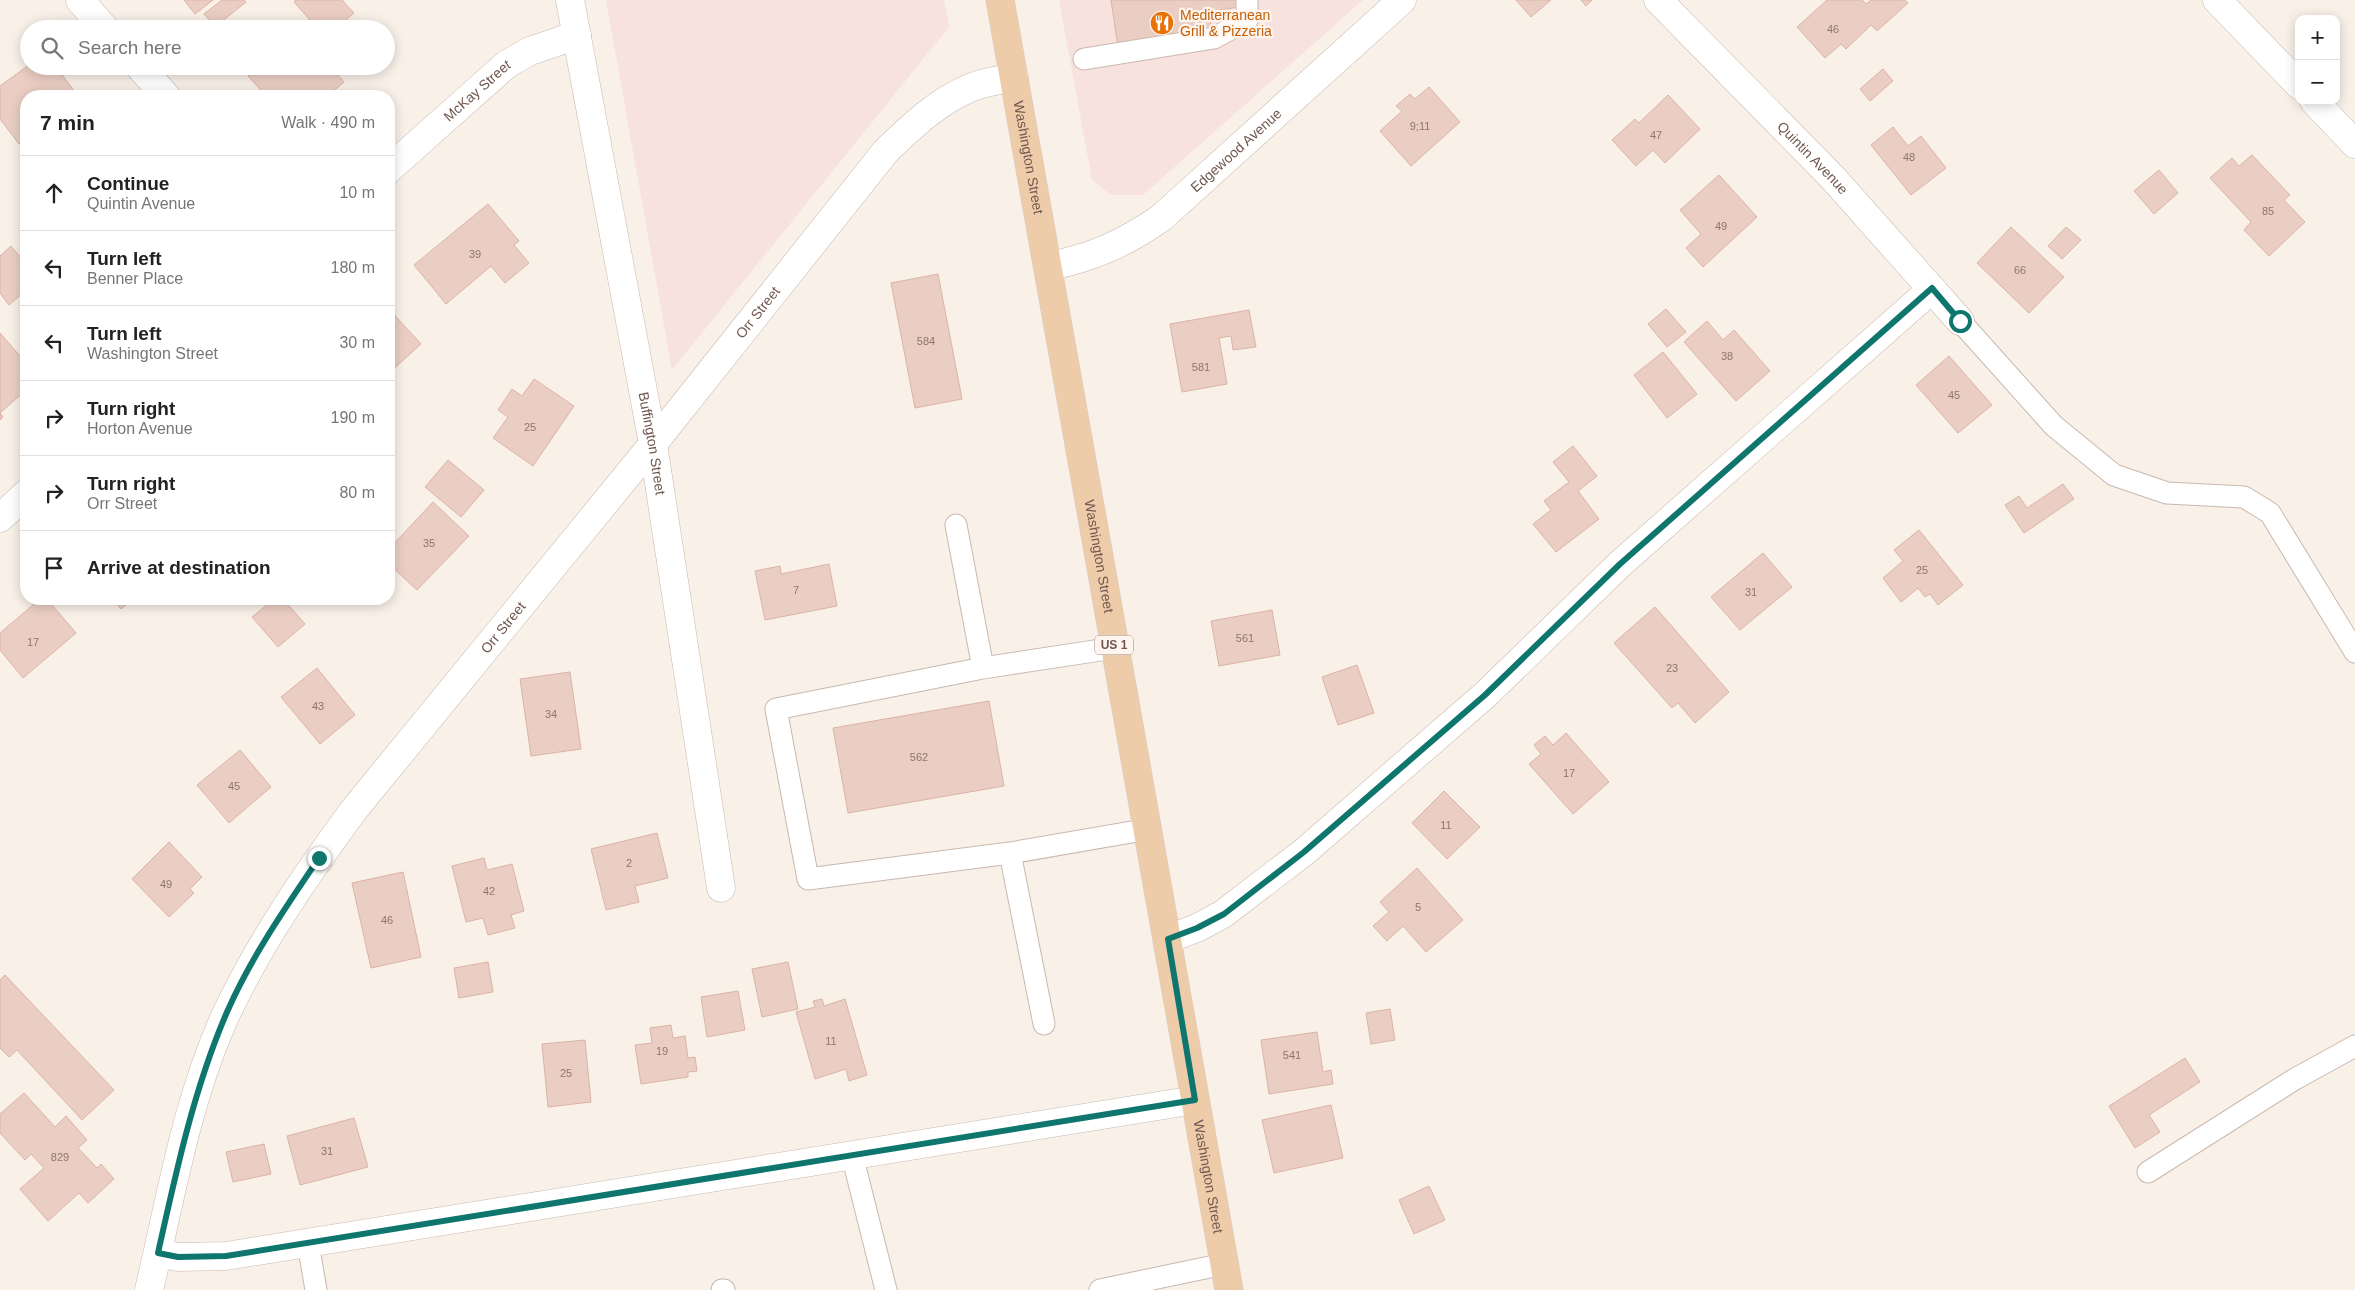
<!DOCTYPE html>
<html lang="en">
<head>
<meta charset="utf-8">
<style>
	:root { --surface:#fff; --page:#f2f2f2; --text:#222; --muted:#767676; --line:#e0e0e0 }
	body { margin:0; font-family:Helvetica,sans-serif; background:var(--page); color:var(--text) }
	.controls { position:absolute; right:15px; top:15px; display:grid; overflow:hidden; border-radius:10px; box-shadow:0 2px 12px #0003 }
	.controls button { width:45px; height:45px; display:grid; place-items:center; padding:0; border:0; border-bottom:1px solid var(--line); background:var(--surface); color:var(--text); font:25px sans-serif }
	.stop { position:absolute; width:15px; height:15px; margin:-11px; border:4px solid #0f766e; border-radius:50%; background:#fff }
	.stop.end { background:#0f766e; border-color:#fff; box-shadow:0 1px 5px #0008 }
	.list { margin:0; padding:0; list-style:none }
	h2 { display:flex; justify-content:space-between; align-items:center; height:65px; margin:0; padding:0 20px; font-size:21px }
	h2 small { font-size:16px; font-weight:400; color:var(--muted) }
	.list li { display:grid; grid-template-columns:32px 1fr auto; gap:15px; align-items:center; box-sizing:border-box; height:75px; padding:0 20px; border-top:1px solid var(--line) }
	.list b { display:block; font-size:19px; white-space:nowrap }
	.list p { margin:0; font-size:16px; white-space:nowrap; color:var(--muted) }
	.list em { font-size:16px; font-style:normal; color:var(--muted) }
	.icon { flex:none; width:28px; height:28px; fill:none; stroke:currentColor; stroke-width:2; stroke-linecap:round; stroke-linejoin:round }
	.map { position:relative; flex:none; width:2355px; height:1290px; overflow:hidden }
	.search { position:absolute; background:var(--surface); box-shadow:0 2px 12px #0003; left:20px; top:20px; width:375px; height:55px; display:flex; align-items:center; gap:12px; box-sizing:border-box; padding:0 18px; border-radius:28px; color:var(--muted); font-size:19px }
	.panel { position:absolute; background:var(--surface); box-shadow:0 2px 12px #0003; left:20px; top:90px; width:375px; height:515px; border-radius:20px }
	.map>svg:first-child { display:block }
	.commercial { fill:#f8e2dd }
	.building { fill:#ebcec3; stroke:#dbb3a6 }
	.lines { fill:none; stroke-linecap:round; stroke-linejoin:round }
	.service-casing { stroke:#cab8af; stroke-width:23 }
	.minor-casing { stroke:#cab8af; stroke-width:29 }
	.primary-casing { stroke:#d4cdca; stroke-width:29 }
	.service { stroke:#fff; stroke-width:21 }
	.minor { stroke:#fff; stroke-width:28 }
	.primary { stroke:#efcca9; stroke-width:28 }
	.route { stroke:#0f766e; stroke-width:6 }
	.labels { text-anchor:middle; stroke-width:4.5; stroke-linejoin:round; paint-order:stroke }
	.number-label { font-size:11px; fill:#8f756c }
	.shield { fill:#fdf5ee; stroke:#9a867f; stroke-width:1 }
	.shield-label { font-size:12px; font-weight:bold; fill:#70574f }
	.food-label { font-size:14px; fill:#c56008; stroke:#fdf5ee; text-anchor:start }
	.street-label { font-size:14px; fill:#70574f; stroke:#fdf5ee }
</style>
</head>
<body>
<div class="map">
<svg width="2355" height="1290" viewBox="0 0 2355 1290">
	<rect width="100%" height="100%" fill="#f9f0e8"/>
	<path class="commercial" d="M606 0H944L949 27 672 370Z
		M1059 0H1363L1143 195H1111L1092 180Z"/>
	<path class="building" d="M184 0H213L195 14Z
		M222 0H244L246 2 215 27 204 14Z
		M296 0H342L354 13 335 29H318L294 2Z
		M1111 0H1237L1238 7 1209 12 1212 34 1118 47Z
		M1516 0H1551L1531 17Z
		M1581 0H1592L1586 6Z
		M1827 0H1862L1866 4 1871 0H1904L1908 3 1877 31 1871 25 1846 49 1841 44 1825 58 1797 27Z
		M29 65 56 66 74 91 66 96H26V139L19 144 0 119V86Z
		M260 66H330L344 82 328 96H266L248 76Z
		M1883 69 1893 81 1870 101 1860 89Z
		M1429 87 1460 122 1411 166 1380 131 1402 111 1396 106 1410 94 1415 99Z
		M1668 95 1700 129 1665 163 1653 150 1636 166 1612 140 1635 119 1639 123Z
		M1893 127 1908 146 1921 136 1946 168 1911 195 1871 145Z
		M2252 155 2290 195 2284 200 2305 222 2269 256 2244 230 2251 222 2210 178 2232 158 2239 166Z
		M2159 170 2178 193 2154 214 2134 191Z
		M1719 175 1757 217 1703 267 1686 248 1701 234 1680 210Z
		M488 204 519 241 514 245 529 263 505 283 491 266 446 304 414 265Z
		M2011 227 2064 277 2029 313 1977 263Z
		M2066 227 2081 240 2062 259 2048 246Z
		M11 246 26 264V290L9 305 0 293V256Z
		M938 274 962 399 915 408 891 283Z
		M389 309 421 344 389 373Z
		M1666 309 1686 332 1667 347 1648 324Z
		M1249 310 1256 347 1233 350 1231 336 1219 338 1227 384 1182 392 1170 324Z
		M1707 321 1723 340 1734 330 1770 371 1736 401 1684 342Z
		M0 333 26 363V390L0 413 3 417 0 420Z
		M1663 352 1697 394 1667 418 1634 375Z
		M1949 356 1992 405 1958 433 1916 385Z
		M534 379 574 406 533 466 493 438 508 417 498 410 512 389 522 396Z
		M1573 446 1597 476 1578 491 1599 519 1556 552 1533 524 1551 510 1544 501 1569 482 1553 462Z
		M448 460 484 490 461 517 425 487Z
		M2063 484 2074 499 2024 533 2005 505 2019 496 2027 508Z
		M433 502 469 536 417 590 389 564V549Z
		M1919 530 1963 585 1938 605 1930 594 1925 597 1918 588 1901 602 1883 578 1903 561 1894 550Z
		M1763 553 1792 587 1740 630 1711 597Z
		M829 564 837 606 765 620 755 571 780 566 781 574Z
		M40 599H47L76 633 23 678 0 650V633Z
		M112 599H133L121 609Z
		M274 599H283L305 624 278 647 252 617Z
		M1655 607 1729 692 1695 723 1678 703 1672 708 1614 643Z
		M1272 610 1280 655 1219 666 1211 621Z
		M1357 665 1374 713 1338 725 1322 677Z
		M317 668 355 715 320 744 281 697Z
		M570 672 581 749 531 756 520 679Z
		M989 701 1004 786 848 813 833 728Z
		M1566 733 1609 782 1573 814 1529 764 1541 754 1534 745 1545 736 1553 745Z
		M240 750 271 787 229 823 197 785Z
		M1444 791 1480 827 1447 859 1412 823Z
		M657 833 668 878 635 886 639 902 606 910 591 849Z
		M169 842 202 877 190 889 194 893 169 917 132 879Z
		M484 858 487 870 512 864 524 911 511 915 515 928 488 935 483 918 466 922 452 866Z
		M1417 868 1463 920 1426 952 1403 926 1387 941 1373 926 1389 912 1380 902Z
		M403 872 421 957 371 968 352 883Z
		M488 962 493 992 459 998 454 968Z
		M788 962 798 1009 762 1017 752 969Z
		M5 975 114 1090 82 1120 17 1050 9 1057 0 1048V980Z
		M738 991 745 1030 707 1037 701 997Z
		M822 999 824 1006 845 999 867 1075 849 1081 846 1069 815 1079 796 1012 815 1007 813 1001Z
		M1390 1009 1395 1040 1371 1044 1366 1013Z
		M671 1025 673 1038 685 1036 688 1058 695 1057 697 1071 688 1072V1077L641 1084 635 1045 652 1043 650 1028Z
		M1317 1032 1323 1072 1331 1070 1333 1084 1269 1094 1261 1040Z
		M585 1040 591 1102 548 1107 542 1044Z
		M2185 1058 2200 1082 2149 1115 2160 1132 2135 1148 2109 1106Z
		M24 1093 55 1127 66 1116 87 1140 78 1148 97 1168 101 1164 114 1179 88 1203 79 1193 48 1221 20 1189 44 1168 31 1154 25 1160 0 1133V1114Z
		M1331 1105 1343 1158 1274 1173 1262 1120Z
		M354 1118 368 1167 300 1185 287 1136Z
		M264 1144 271 1174 233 1182 226 1152Z
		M1429 1186 1445 1220 1414 1234 1399 1200Z"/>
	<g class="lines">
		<g class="service-casing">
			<path id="service" d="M1084 59 1214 38 1247 20V0
				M1960 321 2054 426 2114 475 2167 493 2244 497 2270 513 2355 652
				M956 525 983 668
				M1114 648 983 668 776 709 808 879 1010 853 1149 829
				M1010 853 1044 1024
				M852 1155 886 1290
				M2148 1172 2295 1079 2355 1046
				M308 1243 316 1290
				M722 1290H724
				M1100 1290 1224 1264"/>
		</g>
		<g class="minor-casing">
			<g id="minor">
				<path d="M80 0 105 29"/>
				<path id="s1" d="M570 0 653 444 721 888"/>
				<path id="s2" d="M1658 0 1833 178 1960 321"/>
				<path d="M2217 0 2299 85"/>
				<path d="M139 66 166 96"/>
				<path d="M2314 101 2355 144"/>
				<path id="s3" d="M389 169 507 64 530 51 577 35"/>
				<path id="s4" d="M1049 266C1092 258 1125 243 1161 218L1402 0"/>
				<path d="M0 518 26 494"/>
				<path d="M1168 939 1197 928 1223 914 1304 852 1485 695 1620 564 1932 289"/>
				<path d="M158 1253 178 1257 226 1256 1195 1100"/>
				<path id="s5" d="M149 1290C171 1197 187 1097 228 1010 262 939 307 874 353 811L653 444 886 151C912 126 938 101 972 87 985 82 1000 80 1014 77"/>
			</g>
		</g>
		<g class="primary-casing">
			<g id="primary">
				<path id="s6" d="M1000 0C1079 430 1151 860 1229 1290"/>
			</g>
		</g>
		<use href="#service" class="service"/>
		<use href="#minor" class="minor"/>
		<use href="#primary" class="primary"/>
	</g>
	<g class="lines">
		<path class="route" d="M319 858C286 907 251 957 227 1012 194 1088 176 1172 158 1253L178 1257 226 1256 1195 1100 1168 939 1197 928 1224 914 1304 852 1485 695 1620 564 1932 288 1960 321"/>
	</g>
	<defs>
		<g id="restaurant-disc" transform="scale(1.25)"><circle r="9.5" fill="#e8710a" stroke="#fdf5ee"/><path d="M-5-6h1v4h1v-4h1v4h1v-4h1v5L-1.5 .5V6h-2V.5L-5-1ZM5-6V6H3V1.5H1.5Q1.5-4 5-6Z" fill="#fff"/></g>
	</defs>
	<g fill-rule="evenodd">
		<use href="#restaurant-disc" x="1162" y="23"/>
	</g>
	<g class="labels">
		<g class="number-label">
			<text x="1833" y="33">46</text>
			<text x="1420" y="130">9;11</text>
			<text x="1656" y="139">47</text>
			<text x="1909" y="161">48</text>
			<text x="2268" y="215">85</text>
			<text x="1721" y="230">49</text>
			<text x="475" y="258">39</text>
			<text x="2020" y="274">66</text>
			<text x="926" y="345">584</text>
			<text x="1727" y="360">38</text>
			<text x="1201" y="371">581</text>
			<text x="1954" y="399">45</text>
			<text x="530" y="431">25</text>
			<text x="429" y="547">35</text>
			<text x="1922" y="574">25</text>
			<text x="796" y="594">7</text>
			<text x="1751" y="596">31</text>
			<text x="1245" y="642">561</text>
			<text x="33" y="646">17</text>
			<text x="1672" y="672">23</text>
			<text x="318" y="710">43</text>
			<text x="551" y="718">34</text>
			<text x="919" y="761">562</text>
			<text x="1569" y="777">17</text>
			<text x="234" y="790">45</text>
			<text x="1446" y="829">11</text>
			<text x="629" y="867">2</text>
			<text x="166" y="888">49</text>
			<text x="489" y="895">42</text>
			<text x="1418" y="911">5</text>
			<text x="387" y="924">46</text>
			<text x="831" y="1045">11</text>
			<text x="662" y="1055">19</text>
			<text x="1292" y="1059">541</text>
			<text x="566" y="1077">25</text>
			<text x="327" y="1155">31</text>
			<text x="60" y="1161">829</text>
		</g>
		<rect class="shield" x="1095" y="635.5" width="38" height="19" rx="4"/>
		<g class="shield-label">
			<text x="1114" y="649">US 1</text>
		</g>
		<g class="food-label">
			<text x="1180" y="20">Mediterranean<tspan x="1180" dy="16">Grill &amp; Pizzeria</tspan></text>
		</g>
		<g class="street-label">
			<text dy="5" stroke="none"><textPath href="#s3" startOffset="118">McKay Street</textPath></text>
			<text dy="5" stroke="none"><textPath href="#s4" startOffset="224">Edgewood Avenue</textPath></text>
			<text dy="5" stroke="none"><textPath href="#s6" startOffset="160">Washington Street</textPath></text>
			<text dy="5" stroke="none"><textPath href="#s2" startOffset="221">Quintin Avenue</textPath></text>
			<text dy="5" stroke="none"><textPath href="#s5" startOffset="1169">Orr Street</textPath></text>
			<text dy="5" stroke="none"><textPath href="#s1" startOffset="451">Buffington Street</textPath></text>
			<text dy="5" stroke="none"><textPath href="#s6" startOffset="565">Washington Street</textPath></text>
			<text dy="5" stroke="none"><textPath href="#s5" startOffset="764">Orr Street</textPath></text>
			<text dy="5" stroke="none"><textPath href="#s6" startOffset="1195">Washington Street</textPath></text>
		</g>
	</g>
</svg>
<div class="controls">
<button>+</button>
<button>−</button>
</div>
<div class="stop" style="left:1960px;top:321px"></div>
<div class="stop end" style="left:319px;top:858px"></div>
<div class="search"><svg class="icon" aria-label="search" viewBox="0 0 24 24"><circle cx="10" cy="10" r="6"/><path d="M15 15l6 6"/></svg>Search here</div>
<section class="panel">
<h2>7 min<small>Walk · 490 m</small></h2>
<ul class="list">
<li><svg class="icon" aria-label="ahead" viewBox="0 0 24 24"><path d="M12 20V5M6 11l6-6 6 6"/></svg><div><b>Continue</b><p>Quintin Avenue</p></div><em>10 m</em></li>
<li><svg class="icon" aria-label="left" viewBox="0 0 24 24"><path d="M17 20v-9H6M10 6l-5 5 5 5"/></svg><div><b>Turn left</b><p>Benner Place</p></div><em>180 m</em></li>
<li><svg class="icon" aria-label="left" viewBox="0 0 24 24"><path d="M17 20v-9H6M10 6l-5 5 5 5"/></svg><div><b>Turn left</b><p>Washington Street</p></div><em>30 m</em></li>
<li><svg class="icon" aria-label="right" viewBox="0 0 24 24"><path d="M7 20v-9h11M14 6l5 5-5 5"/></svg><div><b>Turn right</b><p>Horton Avenue</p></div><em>190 m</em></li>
<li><svg class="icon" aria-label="right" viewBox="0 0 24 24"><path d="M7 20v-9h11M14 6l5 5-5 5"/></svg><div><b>Turn right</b><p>Orr Street</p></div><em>80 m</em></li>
<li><svg class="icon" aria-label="arrive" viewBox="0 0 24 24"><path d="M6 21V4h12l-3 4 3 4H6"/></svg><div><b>Arrive at destination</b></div></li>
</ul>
</section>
</div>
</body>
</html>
